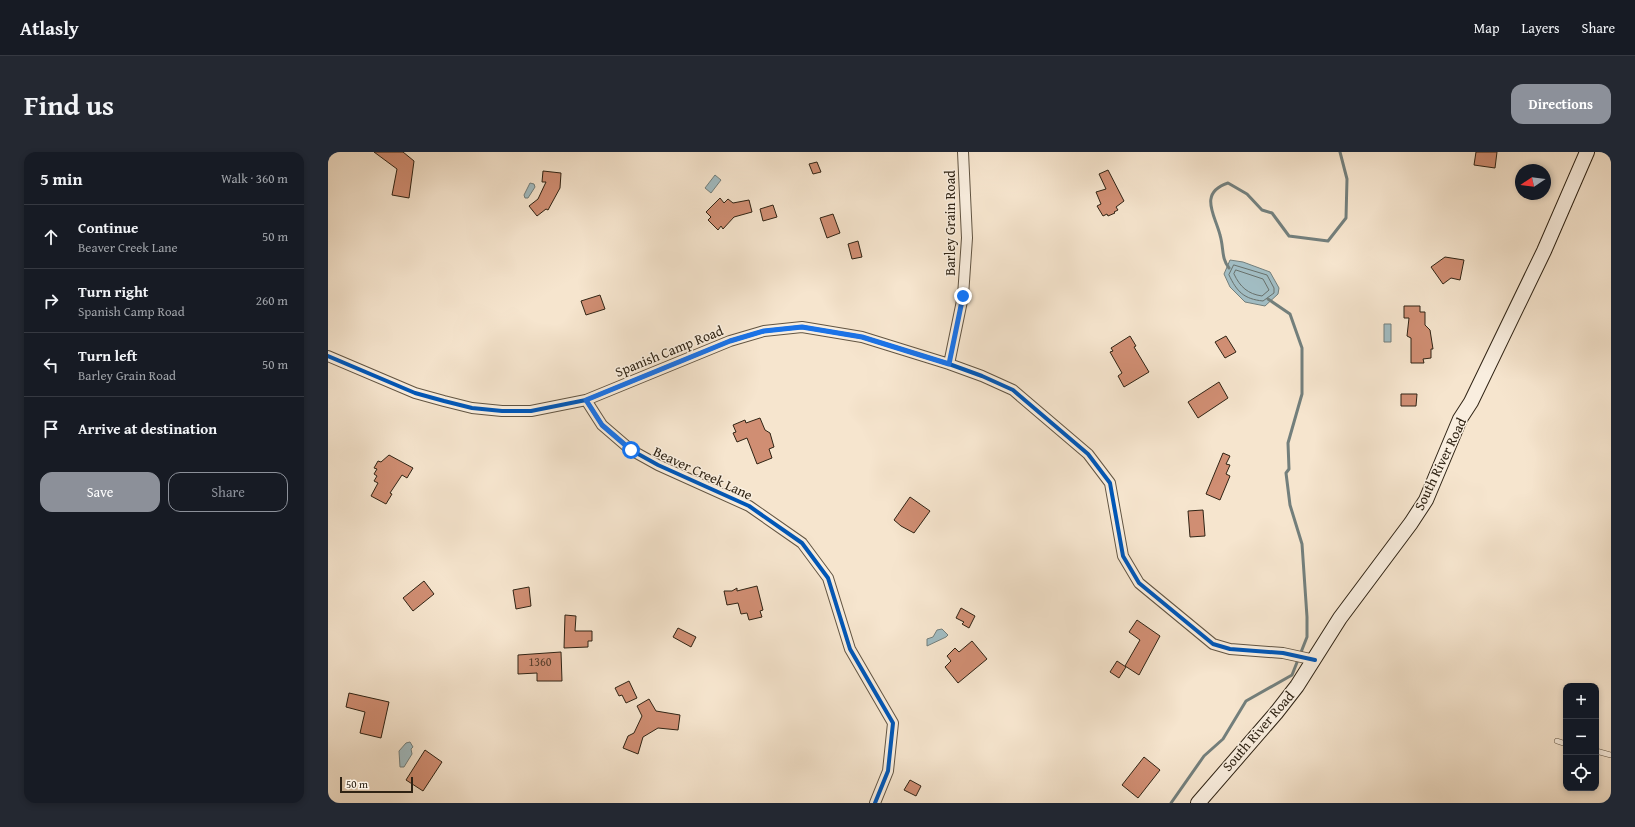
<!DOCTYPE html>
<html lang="en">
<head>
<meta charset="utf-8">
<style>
	:root { --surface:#171b24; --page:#242831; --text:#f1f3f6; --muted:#9ea1a6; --line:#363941; --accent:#8c9099 }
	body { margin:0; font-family:"Gentium Book Plus",serif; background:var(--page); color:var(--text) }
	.controls { position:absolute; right:12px; bottom:12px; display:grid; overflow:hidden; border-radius:8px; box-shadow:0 2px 6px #0003 }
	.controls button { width:36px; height:36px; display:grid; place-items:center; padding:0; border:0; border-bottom:1px solid var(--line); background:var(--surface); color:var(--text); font:20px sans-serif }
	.compass { position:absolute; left:1187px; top:12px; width:36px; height:36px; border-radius:50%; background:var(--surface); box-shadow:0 2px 6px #0003; rotate:257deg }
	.scale { position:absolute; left:12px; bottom:10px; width:73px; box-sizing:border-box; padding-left:4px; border:2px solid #2f2314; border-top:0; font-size:11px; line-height:14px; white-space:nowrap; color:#2f2314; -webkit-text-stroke:3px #f9eedf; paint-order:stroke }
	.stop { position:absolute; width:12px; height:12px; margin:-9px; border:3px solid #1a73e8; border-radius:50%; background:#fff }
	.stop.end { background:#1a73e8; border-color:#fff; box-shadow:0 1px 4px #0008 }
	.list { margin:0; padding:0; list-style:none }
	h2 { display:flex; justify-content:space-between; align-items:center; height:52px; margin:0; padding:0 16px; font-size:17px }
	h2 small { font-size:13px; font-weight:400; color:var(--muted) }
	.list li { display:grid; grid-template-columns:26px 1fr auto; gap:12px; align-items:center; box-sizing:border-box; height:64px; padding:0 16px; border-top:1px solid var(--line) }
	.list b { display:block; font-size:15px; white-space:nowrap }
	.list p { margin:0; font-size:13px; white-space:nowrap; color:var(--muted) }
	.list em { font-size:13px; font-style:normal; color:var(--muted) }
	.actions { display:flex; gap:8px; padding:12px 16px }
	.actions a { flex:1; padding:9px 0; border:1px solid var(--accent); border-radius:12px; text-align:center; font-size:14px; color:var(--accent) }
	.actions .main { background:var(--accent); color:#fff }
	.icon { flex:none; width:22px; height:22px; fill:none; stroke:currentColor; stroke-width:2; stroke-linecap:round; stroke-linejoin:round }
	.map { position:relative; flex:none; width:1283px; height:651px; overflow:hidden; border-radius:12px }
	header { display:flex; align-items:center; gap:24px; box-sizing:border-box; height:56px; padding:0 20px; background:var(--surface); border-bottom:1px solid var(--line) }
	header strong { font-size:19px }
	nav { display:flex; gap:22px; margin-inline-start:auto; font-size:14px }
	.intro { display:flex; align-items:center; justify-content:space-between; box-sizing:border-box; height:96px; padding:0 24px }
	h1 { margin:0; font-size:28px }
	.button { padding:10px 18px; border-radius:12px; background:var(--accent); color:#fff; font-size:14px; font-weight:700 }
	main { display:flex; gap:24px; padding:0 24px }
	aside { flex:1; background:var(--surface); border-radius:12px; box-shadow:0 2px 6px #0003 }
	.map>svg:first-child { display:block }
	.water { fill:#a1bcc2; stroke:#737f7c }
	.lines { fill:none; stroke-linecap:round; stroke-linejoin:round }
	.shore { stroke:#68706b; stroke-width:1 }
	.stream { stroke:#737f7c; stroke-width:3 }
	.building { fill:#d08e73; stroke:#2f2314 }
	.service-casing { stroke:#615442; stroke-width:6 }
	.minor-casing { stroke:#615442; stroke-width:12 }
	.secondary-casing { stroke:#2f2314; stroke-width:16 }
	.service { stroke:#f9eedf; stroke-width:5 }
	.minor { stroke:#f9eedf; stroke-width:10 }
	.secondary { stroke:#f9eedf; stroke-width:14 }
	.cycleway-casing { stroke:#f9eedf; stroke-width:6 }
	.cycleway { stroke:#0057b8; stroke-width:4 }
	.route { stroke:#1a73e8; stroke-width:5 }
	.labels { text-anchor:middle; stroke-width:3; stroke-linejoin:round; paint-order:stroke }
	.number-label { font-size:12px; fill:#573e2c }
	.street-label { font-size:14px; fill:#2f2314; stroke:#f9eedf }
</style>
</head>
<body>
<header>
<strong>Atlasly</strong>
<nav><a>Map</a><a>Layers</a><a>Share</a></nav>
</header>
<div class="intro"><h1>Find us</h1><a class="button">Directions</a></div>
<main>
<aside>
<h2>5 min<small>Walk · 360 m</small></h2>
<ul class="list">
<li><svg class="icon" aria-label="ahead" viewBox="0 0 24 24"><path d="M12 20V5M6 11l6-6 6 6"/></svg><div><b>Continue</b><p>Beaver Creek Lane</p></div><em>50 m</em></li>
<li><svg class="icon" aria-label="right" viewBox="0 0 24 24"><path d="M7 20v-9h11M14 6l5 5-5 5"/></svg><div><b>Turn right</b><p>Spanish Camp Road</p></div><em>260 m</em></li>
<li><svg class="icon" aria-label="left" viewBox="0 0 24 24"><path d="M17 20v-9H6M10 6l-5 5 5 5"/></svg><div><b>Turn left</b><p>Barley Grain Road</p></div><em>50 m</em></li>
<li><svg class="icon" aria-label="arrive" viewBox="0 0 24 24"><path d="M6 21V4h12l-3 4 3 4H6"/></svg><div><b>Arrive at destination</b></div></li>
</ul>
<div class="actions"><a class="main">Save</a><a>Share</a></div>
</aside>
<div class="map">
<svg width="1283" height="651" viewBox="0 0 1283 651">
	<rect width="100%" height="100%" fill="#f6e5ce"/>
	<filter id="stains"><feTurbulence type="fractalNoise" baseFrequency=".005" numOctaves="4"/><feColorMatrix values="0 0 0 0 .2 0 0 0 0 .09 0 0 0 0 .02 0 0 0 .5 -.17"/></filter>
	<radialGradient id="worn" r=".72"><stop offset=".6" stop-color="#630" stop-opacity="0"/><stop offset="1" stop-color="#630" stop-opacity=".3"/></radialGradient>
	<path class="water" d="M387 23 393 28 383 41 377 36Z
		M202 31 206 32 207 35 200 46H197L196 43Z
		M902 108 915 110 942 120 951 136 950 142 937 154 917 150 902 135 896 122Z
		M1056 172H1063V190H1056Z
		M614 477 620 483 618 485 599 494V487L605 485 609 478Z
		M82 590 85 595 83 597 84 602 76 615H72L71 599 78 591Z"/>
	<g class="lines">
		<path class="shore" d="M906 113 939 123 946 136V141L935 149C916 147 909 140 901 123Z
			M908 118 935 127 941 138 934 144C920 142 912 135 906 122Z"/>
		<path class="stream" d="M901 116C893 106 896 96 892 83 887 63 870 41 900 31L919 42 934 58 944 61 961 84 1000 89 1018 66 1019 27 1012 0
			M843 651 876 604 895 587 918 549 964 523 979 485V465L974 392 962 353 958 321 961 317 960 291 974 242V196L962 162 940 147"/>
	</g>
	<path class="building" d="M46 0H75L86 9 81 46 64 43 69 17Z
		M1148 0H1169L1167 16 1146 13Z
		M489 10 493 20 485 22 481 12Z
		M780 18 796 49 788 55 790 58 786 60 787 61 780 64 779 62 775 64 769 54 773 52 768 40 778 37 771 22Z
		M215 19 233 21 232 36 220 58 218 57 209 64 201 54 210 47 218 30H214Z
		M392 46 396 51 400 47 405 51 421 48 424 60 406 65 395 77 393 74 390 78 380 68 383 65 378 60Z
		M445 53 449 65 435 69 432 57Z
		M505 62 512 81 499 86 492 66Z
		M530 89 534 105 524 107 520 92Z
		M1117 105 1136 108 1132 128 1123 126 1115 132 1103 115Z
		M272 143 277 157 258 163 253 149Z
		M1076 154H1092V160H1097V173L1102 178 1105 197H1103V206L1095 207 1096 211H1083V186L1079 184 1081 166H1076Z
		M802 184 808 194 806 195 821 220 796 235 790 224 794 221 782 200 785 199 783 196Z
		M898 184 908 200 897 206 887 190Z
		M891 230 900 246 870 266 860 250Z
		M1073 242H1089L1088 254H1073Z
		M432 266 437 278 442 281 446 295 441 297 444 306 429 312 419 286 409 290 405 281 408 280 405 273 417 268 418 271Z
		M895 301 902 304 898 312 902 313 898 322 902 324 892 348 878 342Z
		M61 303 85 316 79 326 74 323 62 341 64 342 58 352 43 344 50 331 46 329 49 324 46 322 49 317 46 316 50 309 53 310Z
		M582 345 602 359 586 381 573 374 566 368Z
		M875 358 877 384 862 385 860 359Z
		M96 429 106 442 85 459 75 446Z
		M429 434 435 458 432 459 434 465 421 468 419 461 413 462 410 451 399 453 396 439H404L409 436V439Z
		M201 435 203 454 188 457 185 438Z
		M633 456 647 464 641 476 634 472 636 470 628 466Z
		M237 463 248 464 247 479H264V489H260V495L236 496Z
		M809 468 832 484 811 523 797 514 812 488 801 480Z
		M350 476 368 485 363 495 345 485Z
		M644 489 659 507 630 531 617 515 623 509 619 504 627 496 631 500Z
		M233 500 234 529H209V521L190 522V503Z
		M789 509 798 515 791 526 782 520Z
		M301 529 309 546 298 551 294 543 291 544 287 536Z
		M21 541 61 550 53 586 32 581 37 560 18 555Z
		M321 547 328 559 352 563 350 578 330 576 315 585 310 602 295 596 300 584 306 581 314 564 309 554Z
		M97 598 114 610 95 639 78 628Z
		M816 605 832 618 810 646 794 633Z
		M582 628 593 634 588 644 576 638Z"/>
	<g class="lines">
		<g class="service-casing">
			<path id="service" d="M1229 589 1238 592
				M1268 599 1283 603"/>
		</g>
		<g class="minor-casing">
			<path id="minor" d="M0 204 87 241 116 249 144 256 174 259H203L258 248 402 189 436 179 474 175 534 185 621 212 654 224 685 238 760 302 782 331 795 404 811 431 885 492 902 497 955 501 987 508
				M621 212 635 144 639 86 635 0
				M258 248 274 273 303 298 330 313 421 354 474 391 500 426 522 497 565 571 560 619 547 651"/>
		</g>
		<g class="secondary-casing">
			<path id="secondary" d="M870 651 948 561 969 534 1012 466 1083 371 1098 348 1132 267 1143 250 1216 99 1259 0"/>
		</g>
		<use href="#service" class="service"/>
		<use href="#minor" class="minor"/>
		<use href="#secondary" class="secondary"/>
		<g class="cycleway-casing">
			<path id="cycleway" d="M0 204 87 241 116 249 144 256 174 259H203L258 248 402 189 436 179 474 175 534 185 621 212 654 224 685 238 760 302 782 331 795 404 811 431 885 492 902 497 955 501 987 508
				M258 248 274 273 303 298 330 313 421 354 474 391 500 426 522 497 565 571 560 619 547 651"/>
		</g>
		<use href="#cycleway" class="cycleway"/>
	</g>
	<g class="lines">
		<path class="route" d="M303 298 274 273 258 248 402 189 436 179 474 175 534 185 621 212 635 144"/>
	</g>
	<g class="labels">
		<g class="number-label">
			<text x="212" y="514">1360</text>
		</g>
		<g class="street-label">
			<text transform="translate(622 71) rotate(-90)" y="5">Barley Grain Road</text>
			<text transform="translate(341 199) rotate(-22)" y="5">Spanish Camp Road</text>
			<text transform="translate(1112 312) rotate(-64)" y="5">South River Road</text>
			<text transform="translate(375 321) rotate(25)" y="5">Beaver Creek Lane</text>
			<text transform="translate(930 579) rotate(-49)" y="5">South River Road</text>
		</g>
	</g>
	<rect width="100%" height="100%" filter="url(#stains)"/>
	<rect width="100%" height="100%" fill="url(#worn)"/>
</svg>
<div class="controls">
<button>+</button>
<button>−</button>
<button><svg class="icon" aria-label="locate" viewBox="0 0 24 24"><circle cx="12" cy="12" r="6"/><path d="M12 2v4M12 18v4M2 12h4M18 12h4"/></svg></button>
</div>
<svg class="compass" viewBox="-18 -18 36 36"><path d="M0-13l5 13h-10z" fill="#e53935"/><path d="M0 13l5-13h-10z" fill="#9ea1a6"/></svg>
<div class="scale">50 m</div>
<div class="stop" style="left:303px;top:298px"></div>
<div class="stop end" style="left:635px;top:144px"></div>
</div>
</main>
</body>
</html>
